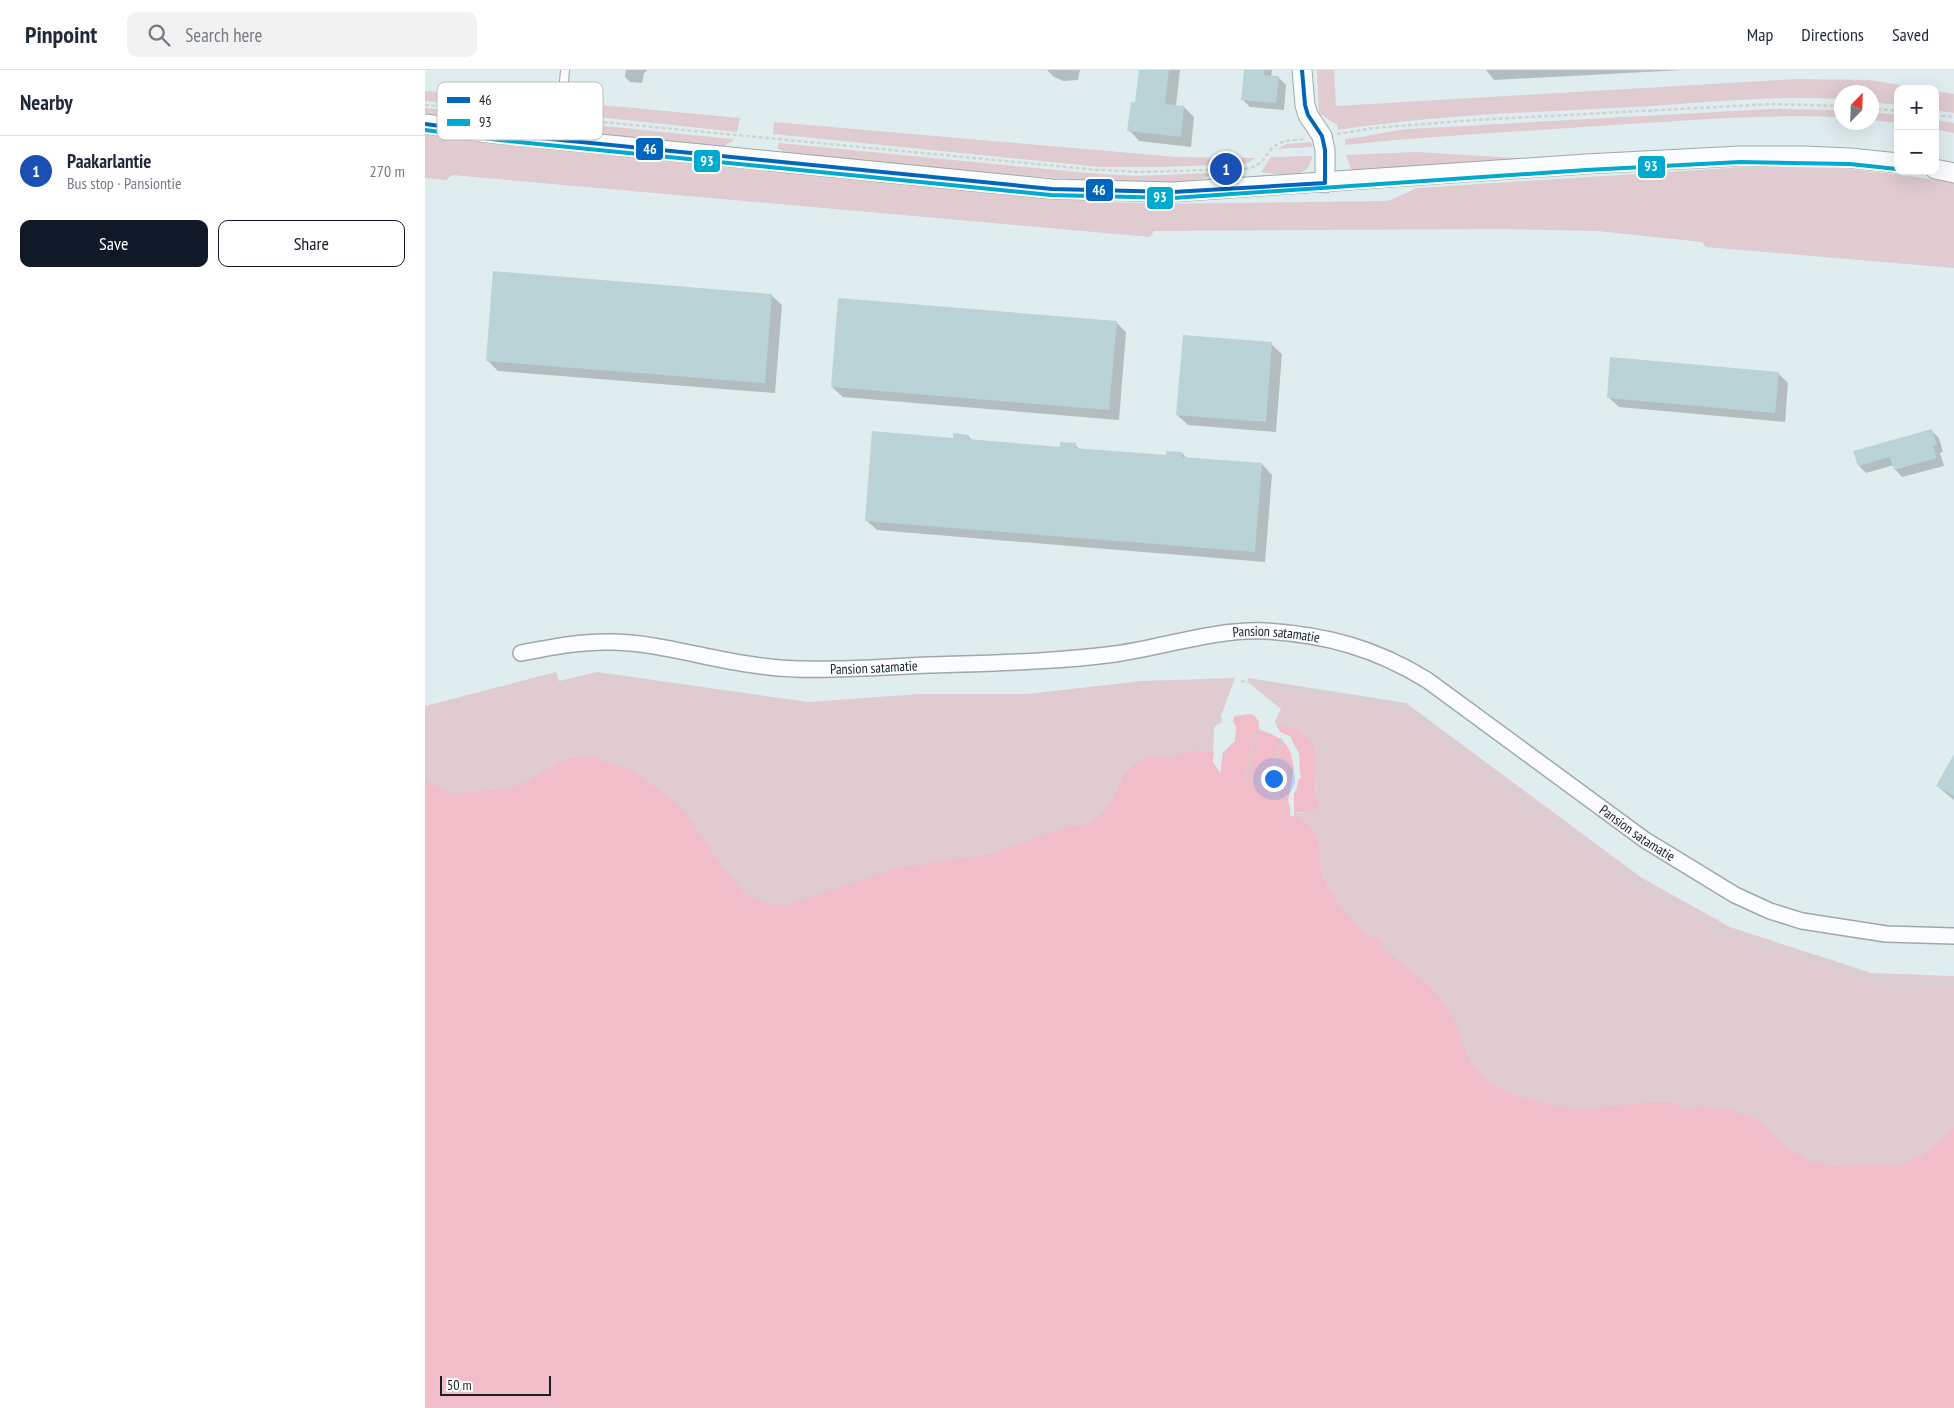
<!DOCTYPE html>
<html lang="en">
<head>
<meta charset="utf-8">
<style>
	:root { --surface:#fff; --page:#f2f2f3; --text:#1f2937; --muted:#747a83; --line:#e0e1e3; --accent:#111827 }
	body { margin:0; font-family:"PT Sans Narrow",sans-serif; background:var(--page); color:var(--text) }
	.controls { position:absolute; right:15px; top:15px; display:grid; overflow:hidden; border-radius:10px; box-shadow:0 5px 20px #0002 }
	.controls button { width:45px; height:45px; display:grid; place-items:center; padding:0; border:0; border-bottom:1px solid var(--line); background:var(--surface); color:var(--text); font:25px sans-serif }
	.compass { position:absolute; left:1409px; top:15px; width:45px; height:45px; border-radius:50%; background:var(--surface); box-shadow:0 5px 20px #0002; rotate:23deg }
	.scale { position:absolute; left:15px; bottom:12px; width:111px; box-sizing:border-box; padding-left:5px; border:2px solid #182122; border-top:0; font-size:14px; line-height:18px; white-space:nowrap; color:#182122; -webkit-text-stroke:4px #fff; paint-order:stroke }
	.you { position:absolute; left:848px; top:708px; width:18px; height:18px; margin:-12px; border:4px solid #fff; border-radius:50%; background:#1a73e8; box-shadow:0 0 0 8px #1a73e833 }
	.badge { display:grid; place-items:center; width:32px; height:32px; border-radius:50%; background:var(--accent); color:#fff; font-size:16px; font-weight:700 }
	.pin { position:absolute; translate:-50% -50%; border:2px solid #fff; box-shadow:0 1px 5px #0006 }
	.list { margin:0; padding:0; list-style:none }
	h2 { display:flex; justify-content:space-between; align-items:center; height:65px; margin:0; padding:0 20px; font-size:21px }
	h2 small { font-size:16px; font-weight:400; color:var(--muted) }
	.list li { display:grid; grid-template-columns:32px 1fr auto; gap:15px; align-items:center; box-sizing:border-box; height:70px; padding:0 20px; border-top:1px solid var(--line) }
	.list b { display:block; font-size:19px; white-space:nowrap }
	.list p { margin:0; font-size:16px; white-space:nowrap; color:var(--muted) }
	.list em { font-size:16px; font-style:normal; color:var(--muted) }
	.actions { display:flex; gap:10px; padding:15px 20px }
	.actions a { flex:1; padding:11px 0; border:1px solid var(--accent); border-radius:10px; text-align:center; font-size:18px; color:var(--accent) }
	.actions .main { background:var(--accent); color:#fff }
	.icon { flex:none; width:28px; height:28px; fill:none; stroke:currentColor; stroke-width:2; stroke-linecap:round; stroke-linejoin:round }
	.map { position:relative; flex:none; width:1529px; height:1338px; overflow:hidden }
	header { display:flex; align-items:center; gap:30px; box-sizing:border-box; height:70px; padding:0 25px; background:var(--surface); border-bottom:1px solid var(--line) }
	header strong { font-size:24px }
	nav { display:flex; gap:28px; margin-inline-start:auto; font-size:18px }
	.search { width:350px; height:45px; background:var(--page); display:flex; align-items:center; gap:12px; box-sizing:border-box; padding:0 18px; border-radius:10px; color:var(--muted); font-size:19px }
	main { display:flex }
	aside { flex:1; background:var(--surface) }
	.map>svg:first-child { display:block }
	.green { fill:#dfcbd0 }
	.water { fill:#f1bdc8 }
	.pier { fill:#e0edef }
	.shadow { fill:#0003 }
	.building { fill:#bad3d7 }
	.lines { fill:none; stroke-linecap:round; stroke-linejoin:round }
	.service-casing { stroke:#9ea8a9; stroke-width:10 }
	.minor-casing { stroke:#9ea8a9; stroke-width:18 }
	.tertiary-casing { stroke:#9ea8a9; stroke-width:21 }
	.path { stroke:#cfd3d4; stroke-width:2.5; stroke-dasharray:4 2.5; stroke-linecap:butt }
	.service { stroke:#fafcfd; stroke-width:8 }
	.minor { stroke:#fafcfd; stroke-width:15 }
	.tertiary { stroke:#fafcfd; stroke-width:19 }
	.bus-1-casing { stroke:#fff; stroke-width:8 }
	.bus-2-casing { stroke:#fff; stroke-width:8 }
	.bus-1 { stroke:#0065bd; stroke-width:4 }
	.bus-2 { stroke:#00a9ce; stroke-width:4 }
	.labels { text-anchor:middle; stroke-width:4.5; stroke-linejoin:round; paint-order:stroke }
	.street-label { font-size:14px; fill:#182122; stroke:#fff }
	.key { fill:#fff; stroke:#babcbd; stroke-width:1 }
	.key-label { font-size:14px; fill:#182122 }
	.line-badge { stroke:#fff; stroke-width:2 }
	.badge-label { font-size:14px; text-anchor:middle; font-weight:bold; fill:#fff }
</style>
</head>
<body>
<header>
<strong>Pinpoint</strong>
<div class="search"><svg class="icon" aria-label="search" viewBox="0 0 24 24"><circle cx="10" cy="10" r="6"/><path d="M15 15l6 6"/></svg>Search here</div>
<nav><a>Map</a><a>Directions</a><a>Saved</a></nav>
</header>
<main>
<aside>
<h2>Nearby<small></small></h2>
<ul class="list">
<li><span class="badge" style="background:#1a4fb4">1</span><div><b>Paakarlantie</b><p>Bus stop · Pansiontie</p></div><em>270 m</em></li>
</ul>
<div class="actions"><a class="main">Save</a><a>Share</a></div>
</aside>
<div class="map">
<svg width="1529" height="1338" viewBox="0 0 1529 1338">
	<rect width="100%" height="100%" fill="#e0edef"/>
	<path class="green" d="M892 0H909L911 36 1371 9 1446 10 1499 19H1473V35L1447 32 1446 22H1416V29C1347 25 1277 33 1208 37 1109 42 1010 45 913 60L912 55 894 43Z
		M0 21 129 30 128 39 123 43 0 31Z
		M1510 21 1529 24V43L1510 40Z
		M145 32 315 48 312 62 154 45 150 43Z
		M0 38 117 50 120 54 116 58 111 59 0 46Z
		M1345 39 1416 40V47C1335 44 1255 51 1174 56 1089 62 1004 66 920 75V69C941 67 961 61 983 59Z
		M1446 42 1473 45V53L1447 50Z
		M1510 50 1529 53V63L1510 59Z
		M349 52 752 87 831 88 820 94 736 97H675L348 64Z
		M160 54 307 69 308 71 299 76 295 77 175 65 163 59Z
		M0 62 686 132 732 134 963 131 992 118 1366 94C1421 98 1475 104 1529 113V198L1281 177 1277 172 1172 161 1075 159 729 161 725 167 27 105 21 110 0 108Z
		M886 72 888 77 853 79 861 74Z
		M354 73 662 103 713 106 785 103 787 105C759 119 695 112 663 110 562 104 462 93 361 83L352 78Z
		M992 82 1105 89 931 101 926 99 921 85Z
		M887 86C885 112 853 104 836 102L846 87Z
		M131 602 134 611 172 602 383 632 496 624H603L716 611 810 608 796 646 797 652 789 657 788 692 724 743 369 857 0 742V636Z
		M823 608 981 633 1217 808 1305 857 1446 903 1529 906V1086L1453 1130 1116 1066 940 901 868 746 869 743H877L895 735 891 728V698L854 655 852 657 850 651 856 639 824 613Z"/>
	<path class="water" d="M825 644 829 645 834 652V660C863 667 872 682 868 711 867 716 865 721 864 726 863 733 867 738 865 745 884 750 894 764 895 784 895 792 895 799 898 807 909 831 925 850 945 867H953L961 881 1002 914 1014 927 1029 951 1047 996 1065 1013 1092 1026 1123 1034 1158 1040 1213 1033 1246 1032 1260 1040 1276 1037 1301 1039 1333 1050 1360 1077 1386 1092 1412 1096 1447 1094 1472 1096 1499 1084 1516 1071 1529 1057V1338H0V710L24 723 47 722 84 718 102 711 142 688 166 687 206 700 256 736 293 792 320 824 341 834 362 835 473 798 565 784 642 757 664 754 677 744 688 730 699 704 716 690 725 687 746 688 767 681 789 682 788 692 795 702 798 682 807 673 811 657 807 650 809 646Z
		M854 655C866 657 873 660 882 668 901 686 883 715 895 735L892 738 886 741 869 743C870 737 867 731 869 724 873 711 876 699 874 685 873 679 867 674 866 667L855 662 852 657Z"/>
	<path class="pier" d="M807 645 809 646 808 651 811 657 810 671 798 682 795 693 796 701 795 702 788 692 789 680 791 681V691L794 697 793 693 796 681 808 670V658L805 651Z
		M852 657 855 662 866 667 867 672 874 684V698L876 708 873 710 872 718 869 722V746L865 745 866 739 863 732 869 698 866 683 858 669 846 663 848 661 853 664 850 659Z"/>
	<path class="shadow" d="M201 0H223L219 3 217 13 205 12 200 7Z
		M622 0H655L653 10 638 11 629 7Z
		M715 0H755L751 36 759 37 769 47 766 77 714 71 704 60 711 34Z
		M820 0H847L846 7H853L861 15 859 40 825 37 817 29Z
		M1061 0H1258L1069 10Z
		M346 225 357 235 350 323 73 301 62 290Z
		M691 252 701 262 694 350 418 327 407 317Z
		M846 274 857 284 851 362 763 355 752 345Z
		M1353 303 1363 313 1360 352 1194 337 1183 327Z
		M1507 361 1514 368 1518 382 1515 383 1519 396 1477 407 1470 399 1469 395 1441 403 1434 396Z
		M543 366 548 371 636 378 650 375 655 380 742 387 757 383 762 388 837 394 847 405 840 492 452 460 441 450 529 369Z
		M1529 686V730L1512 716Z"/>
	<path class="building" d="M714 0H744L740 34 759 36 756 67 702 61 706 32H710Z
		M819 0H839V5L854 6 851 33 816 30Z
		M68 201 347 224 340 313 61 291Z
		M413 228 692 251 684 340 406 317Z
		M758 265 847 272 841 352 751 345Z
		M1185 287 1354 302 1350 343 1182 328Z
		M1507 359 1512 375H1508L1512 388 1469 400 1465 387 1433 396 1428 381Z
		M447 361 528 368V363L544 365 543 369 635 377V372L651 373 650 378 741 385V381L757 382V387L837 393 830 482 440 451Z
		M1529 684V726L1511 716Z"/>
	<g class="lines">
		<g class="service-casing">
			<path id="service" d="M134 70 140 0"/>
		</g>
		<g class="minor-casing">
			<g id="minor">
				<path id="s1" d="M96 583C127 577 156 571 188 572 236 573 282 589 329 595 355 599 382 600 408 599 440 599 472 596 505 595 566 593 629 592 690 584 739 577 790 559 840 561 902 565 950 578 1002 610L1220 770 1310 825 1345 841 1377 851 1461 864 1529 866"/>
			</g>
		</g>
		<g class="tertiary-casing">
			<path id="tertiary" d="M877 0 880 35 883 45 897 66 900 80V113
				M0 54 75 64 627 119 748 122 1161 94 1315 86H1378L1425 88 1473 93
				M1510 99 1529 103"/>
		</g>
		<path class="path" d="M0 35 125 47
			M1446 38 1473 41
			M1510 45 1529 47
			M146 49 673 100 715 102 821 99C845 93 839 80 855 73 862 70 872 70 879 69
			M912 64 949 58 1050 50 1346 34 1416 36
			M816 611 952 631 980 638 1113 740 1169 778 1206 809 1286 856 1306 865 1414 898C1451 914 1490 911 1529 912
			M837 660 830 665 821 709 846 715 857 665"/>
		<use href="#service" class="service"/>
		<use href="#minor" class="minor"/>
		<use href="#tertiary" class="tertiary"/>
		<g class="bus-1-casing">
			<path id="bus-1" d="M877 0 880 35 883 45 897 66 900 80V113
				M0 54 75 64 627 119 748 122 900 113"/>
		</g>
		<g class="bus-2-casing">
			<path id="bus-2" d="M0 60 74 70 626 125 748 128 1161 100 1315 92 1425 94 1472 99"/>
		</g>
		<use href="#bus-1" class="bus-1"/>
		<use href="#bus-2" class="bus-2"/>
	</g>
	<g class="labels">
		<g class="street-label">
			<text dy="5" stroke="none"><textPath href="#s1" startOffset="761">Pansion satamatie</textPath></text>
			<text dy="5" stroke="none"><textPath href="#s1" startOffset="356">Pansion satamatie</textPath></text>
			<text dy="5" stroke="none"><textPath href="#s1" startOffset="1181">Pansion satamatie</textPath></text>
		</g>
	</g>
	<rect x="12" y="12" width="166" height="58" rx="8" class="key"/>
	<rect x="22" y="27" width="23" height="6" fill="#0065bd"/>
	<rect x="22" y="49" width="23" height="7" fill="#00a9ce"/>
	<g class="key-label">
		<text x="54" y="35">46</text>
		<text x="54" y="57">93</text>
	</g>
	<g class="line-badge">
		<rect x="210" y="67" width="29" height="24" rx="5" fill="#0065bd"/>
		<rect x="268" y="79" width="28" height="24" rx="5" fill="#00a9ce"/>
		<rect x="1212" y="85" width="29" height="24" rx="5" fill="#00a9ce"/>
		<rect x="660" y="108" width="29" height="24" rx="5" fill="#0065bd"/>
		<rect x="721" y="116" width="28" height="24" rx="5" fill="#00a9ce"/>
	</g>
	<g class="badge-label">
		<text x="225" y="84">46</text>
		<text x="282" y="96">93</text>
		<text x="1226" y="101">93</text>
		<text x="674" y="125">46</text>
		<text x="735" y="132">93</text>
	</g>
</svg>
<div class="controls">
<button>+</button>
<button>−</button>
</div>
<svg class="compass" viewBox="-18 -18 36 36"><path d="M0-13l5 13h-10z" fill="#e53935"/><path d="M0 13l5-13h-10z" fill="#747a83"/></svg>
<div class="scale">50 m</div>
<div class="you"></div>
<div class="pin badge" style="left:801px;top:99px;background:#1a4fb4">1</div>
</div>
</main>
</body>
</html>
